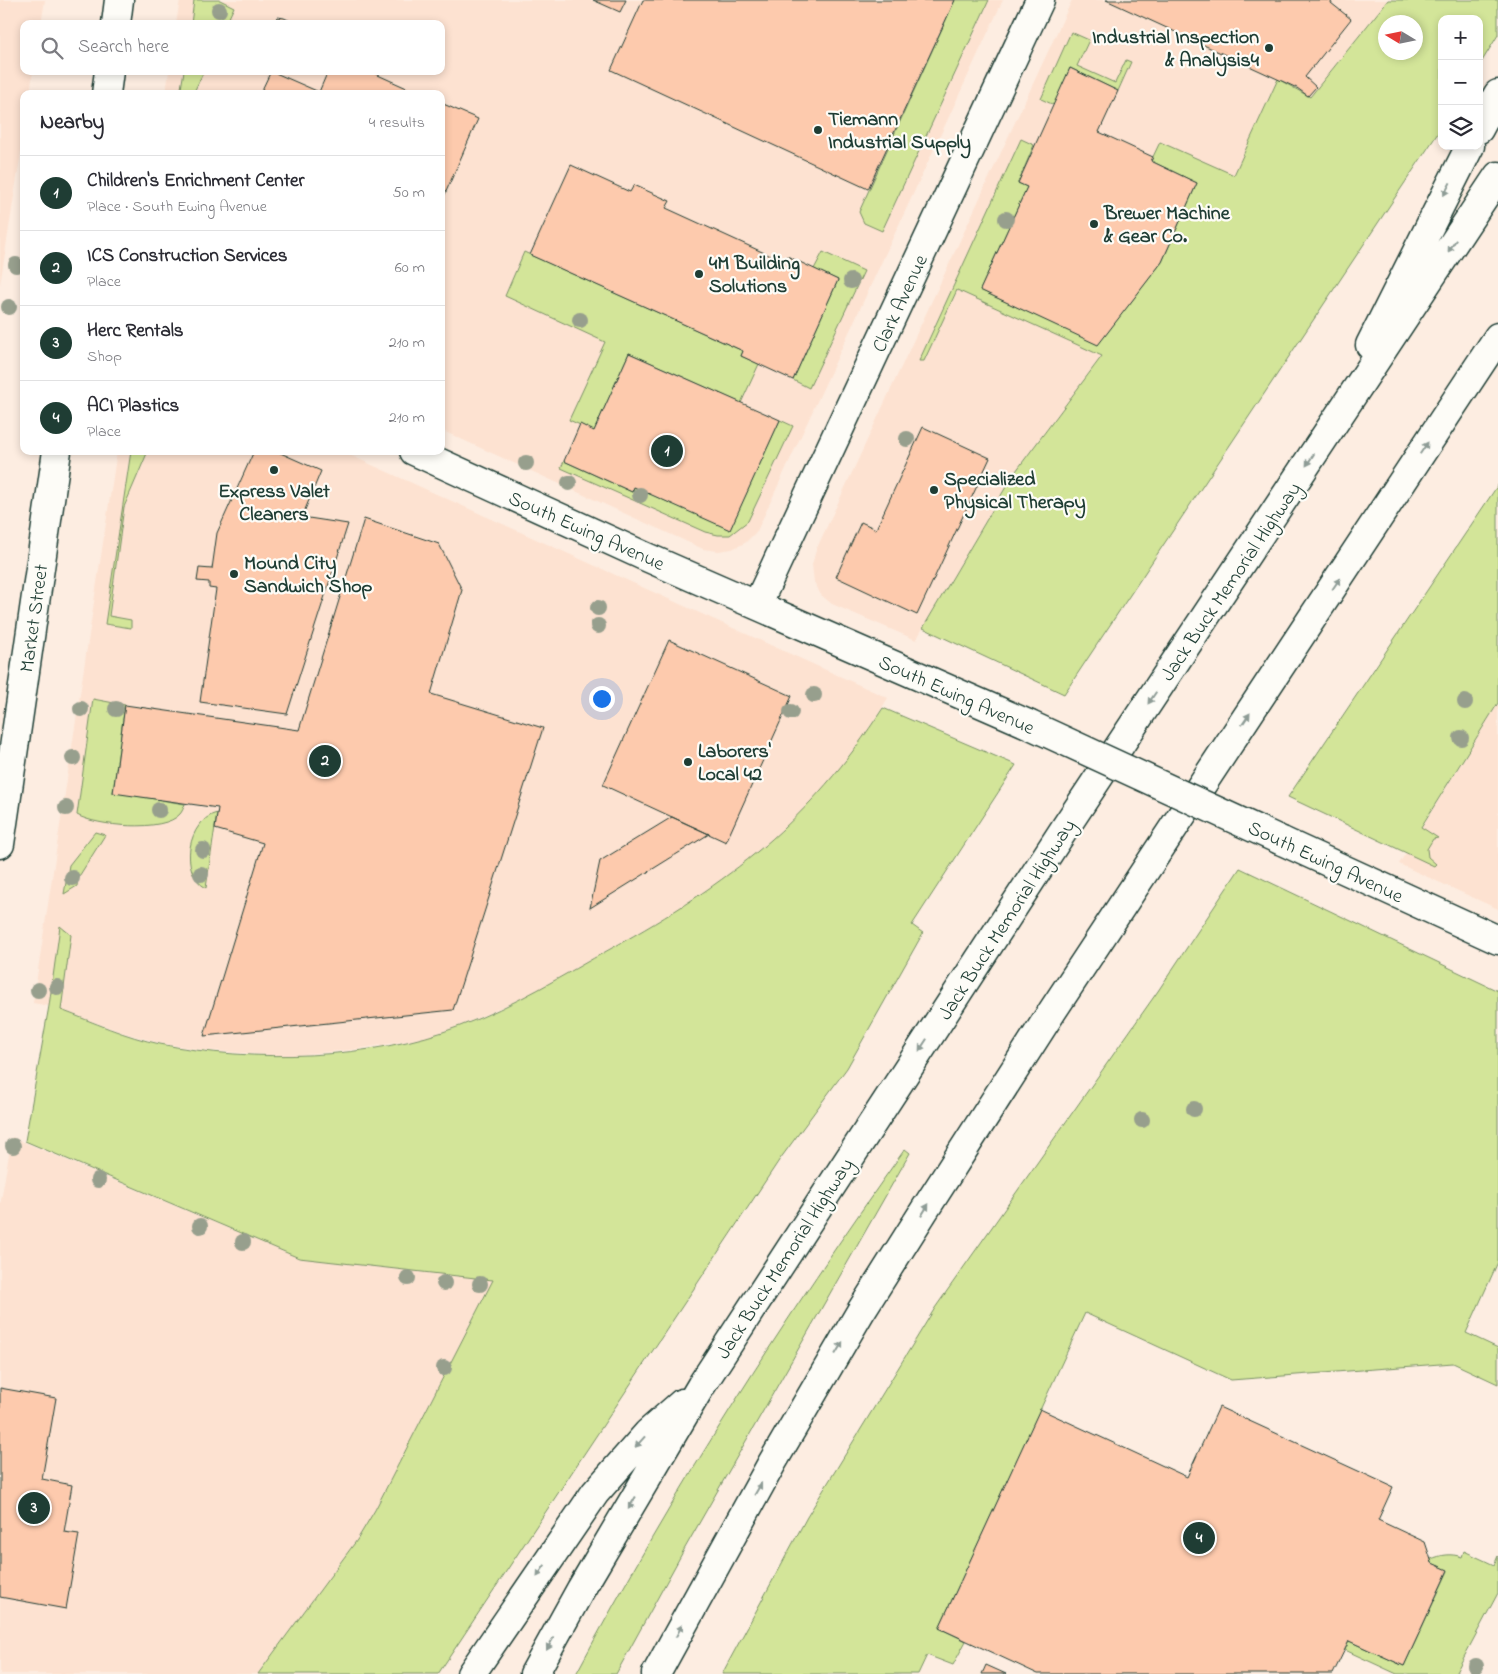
<!DOCTYPE html>
<html lang="en">
<head>
<meta charset="utf-8">
<style>
	:root { --surface:#fff; --page:#f7f7f7; --text:#2b2b33; --muted:#7c7c81; --line:#e1e1e2; --accent:#1f3d34 }
	body { margin:0; font-family:"Indie Flower",sans-serif; background:var(--page); color:var(--text) }
	.controls { position:absolute; right:15px; top:15px; display:grid; overflow:hidden; border-radius:10px; box-shadow:0 2px 8px #0003 }
	.controls button { width:45px; height:45px; display:grid; place-items:center; padding:0; border:0; border-bottom:1px solid var(--line); background:var(--surface); color:var(--text); font:25px sans-serif }
	.compass { position:absolute; left:1378px; top:15px; width:45px; height:45px; border-radius:50%; background:var(--surface); box-shadow:0 2px 8px #0003; rotate:280deg }
	.you { position:absolute; left:601px; top:698px; width:18px; height:18px; margin:-12px; border:4px solid #fff; border-radius:50%; background:#1a73e8; box-shadow:0 0 0 8px #1a73e833 }
	.badge { display:grid; place-items:center; width:32px; height:32px; border-radius:50%; background:var(--accent); color:#fff; font-size:16px; font-weight:700 }
	.pin { position:absolute; translate:-50% -50%; border:2px solid #fff; box-shadow:0 1px 5px #0006 }
	.list { margin:0; padding:0; list-style:none }
	h2 { display:flex; justify-content:space-between; align-items:center; height:65px; margin:0; padding:0 20px; font-size:21px }
	h2 small { font-size:16px; font-weight:400; color:var(--muted) }
	.list li { display:grid; grid-template-columns:32px 1fr auto; gap:15px; align-items:center; box-sizing:border-box; height:75px; padding:0 20px; border-top:1px solid var(--line) }
	.list b { display:block; font-size:19px; white-space:nowrap }
	.list p { margin:0; font-size:16px; white-space:nowrap; color:var(--muted) }
	.list em { font-size:16px; font-style:normal; color:var(--muted) }
	.icon { flex:none; width:28px; height:28px; fill:none; stroke:currentColor; stroke-width:2; stroke-linecap:round; stroke-linejoin:round }
	.map { position:relative; flex:none; width:1498px; height:1674px; overflow:hidden }
	.search { position:absolute; background:var(--surface); box-shadow:0 2px 8px #0003; left:20px; top:20px; width:425px; height:55px; display:flex; align-items:center; gap:12px; box-sizing:border-box; padding:0 18px; border-radius:10px; color:var(--muted); font-size:19px }
	.panel { position:absolute; background:var(--surface); box-shadow:0 2px 8px #0003; left:20px; top:90px; width:425px; height:365px; border-radius:10px }
	.map>svg:first-child { display:block }
	.built { fill:#fde2d1 }
	.green { fill:#d3e599; stroke:#799166; fill-rule:evenodd }
	.building { fill:#fdcaad; stroke:#1f3d34 }
	.lines { fill:none; stroke-linecap:round; stroke-linejoin:round }
	.minor-casing { stroke:#1f3d34; stroke-width:31 }
	.primary-casing { stroke:#1f3d34; stroke-width:31 }
	.motorway-casing { stroke:#1f3d34; stroke-width:31 }
	.minor { stroke:#fdfcf7; stroke-width:28 }
	.primary { stroke:#fdfcf7; stroke-width:28 }
	.motorway { stroke:#fdfcf7; stroke-width:28 }
	.minor-bridge-casing { stroke:#1f3d34; stroke-width:31; stroke-linecap:butt }
	.minor-bridge { stroke:#fdfcf7; stroke-width:28 }
	.tree { fill:#979f8d }
	.oneway { fill:#8e9c96 }
	.poi-dot { fill:#1f3d34; stroke:#fdfcf7; stroke-width:2 }
	.labels { text-anchor:middle; stroke-width:4.5; stroke-linejoin:round; paint-order:stroke }
	.poi-label { font-size:20px; font-weight:bold; fill:#1f3d34; stroke:#fdfcf7; text-anchor:start }
	.street-label { font-size:20px; fill:#1f3d34; stroke:#fdfcf7 }
</style>
</head>
<body>
<div class="map">
<svg width="1498" height="1674" viewBox="0 0 1498 1674">
	<rect width="100%" height="100%" fill="#fdede1"/>
	<filter id="ink" filterUnits="userSpaceOnUse"><feTurbulence type="fractalNoise" baseFrequency=".02" numOctaves="2"/><feDisplacementMap in="SourceGraphic" scale="10" xChannelSelector="R" yChannelSelector="G"/><feConvolveMatrix kernelMatrix="1 2 1 2 8 2 1 2 1" color-interpolation-filters="sRGB"/></filter>
	<g filter="url(#ink)">
		<path class="built" d="M0 0H45L41 24H24V71H33L30 94H24V133L0 285Z
			M180 0H1003L757 531 745 543 732 549 718 551 703 549 441 430V94H166L169 71H441V24H176Z
			M1072 0H1388L1102 356 1013 475 916 640 832 604 821 595 814 582 812 565 816 550Z
			M117 451H341L888 698 859 746 836 775 810 805 755 855 695 899 645 929 529 995 462 1025 420 1039 351 1050 283 1056 203 1050 159 1043 124 1033 49 1006 33 1003Z
			M1498 703V909L1399 864Z
			M12 1137 299 1258 494 1280 375 1510 357 1540 258 1674H0V1206Z"/>
		<path class="green" d="M194 0H220L234 7 226 24H191Z
			M955 0H989L882 231 864 223 859 212Z
			M1388 0H1498V35L1479 66V19H1442V127L1064 694 923 628 1013 475 1102 356 957 290 924 361H919L1021 139 1034 145 1018 183 1027 187 980 290 1098 344 1162 262 1197 183 1151 161 1160 142 1234 175 1278 79 1310 97ZM1386 22H1416V52H1386Z
			M1071 32 1089 40 1077 66 1115 83 1126 60 1131 62 1118 91 1070 68 1054 105 1041 99Z
			M184 71H204L193 94H180Z
			M524 252 743 351 741 356 759 364 741 403 629 353 594 431 569 420 605 342 505 296Z
			M823 252 864 271 809 388 793 380 838 280 814 269Z
			M780 420 793 426 748 521 730 535H718L705 532 561 468 564 461 632 492 634 487 730 529Z
			M131 451H148L124 507 109 616 131 620V628L105 624Z
			M1498 485V703L1421 827 1438 838 1433 839 1427 849 1428 857 1436 864 1434 866 1288 797Z
			M93 699 125 705 113 792 185 804C184 807 182 812 180 814 164 833 96 826 77 815Z
			M883 708 1016 765 912 925 923 933 847 1068 780 1159 438 1674H258L357 1540 375 1510 493 1280 299 1258 25 1141 49 1006 60 926 71 935 61 1010C93 1022 126 1037 160 1044 254 1063 370 1060 460 1026 514 1006 563 975 612 948 730 882 809 822 883 708Z
			M217 813 206 888C178 872 188 820 217 813Z
			M95 832 105 835 78 878 77 886 64 894 69 865Z
			M1240 868 1498 991V1262L1466 1333 1498 1348V1384L1453 1363 1231 1380 1085 1313 939 1628 966 1641 953 1665 927 1655 918 1674H722L807 1517 935 1308 1158 991Z
			M905 1149 910 1153 685 1548 616 1674H576C673 1492 785 1317 905 1149Z
			M1464 1551 1494 1565 1498 1556V1593L1455 1674H1397L1345 1650 1349 1641 1404 1666 1448 1571 1432 1563 1431 1559C1441 1555 1451 1553 1462 1557Z"/>
		<path class="building" d="M593 0H626L620 12Z
			M643 0H955L868 189 611 70Z
			M1106 0H1332L1331 3 1351 19 1305 77 1316 87 1308 96 1297 88Z
			M278 17 284 18 297 24H273Z
			M1070 68 1118 91 1099 132 1153 157 1151 161 1197 183 1162 262 1098 345 980 290 1027 187 1018 183Z
			M271 71 319 92 328 71H369L420 94H260Z
			M441 103 478 119 441 203Z
			M571 165 630 192 634 185 670 201 666 208 784 262 787 256 838 280 793 380 741 356 743 351 530 255Z
			M629 353 780 420 730 530 634 487 632 492 564 461 580 424 594 431Z
			M923 427 990 458 917 615 836 577 861 522 876 529Z
			M254 451H276L321 471 302 517 348 524 287 714 200 702 216 589 209 588V582L197 581 199 568 212 569 217 533Z
			M364 519 439 544 462 590 431 694 543 728 453 1010 204 1036 263 843 215 829 218 808 113 793 125 705 299 730Z
			M669 640 792 696 726 842 603 785Z
			M672 817 709 834 590 908 600 861Z
			M0 1388 56 1398 42 1479 72 1485 64 1532 79 1534 66 1609 0 1597Z
			M1219 1407 1393 1487 1378 1520 1425 1542 1432 1563 1448 1570 1404 1666 1349 1641 1333 1674H1038L939 1628 1040 1409 1187 1477Z
			M986 1665 1006 1674H982Z"/>
		<g class="lines">
			<g class="minor-casing">
				<path id="minor" d="M414 451 644 556 1028 724
					M757 605 1040 0
					M1282 841 1498 940"/>
			</g>
			<g class="primary-casing">
				<path id="primary" d="M116 24 119 0
					M106 94 109 71
					M0 844 57 451"/>
			</g>
			<g class="motorway-casing">
				<path id="motorway" d="M1479 129 1498 94
					M1370 345 1470 146
					M471 1674 595 1493 648 1433 682 1403
					M534 1674 581 1589 701 1386 1065 828 1498 176
					M656 1674 772 1463 861 1311 924 1211 1053 1010 1498 337"/>
			</g>
			<use href="#minor" class="minor"/>
			<use href="#primary" class="primary"/>
			<use href="#motorway" class="motorway"/>
			<g class="minor-bridge-casing">
				<path id="minor-bridge" d="M1028 724 1282 841"/>
			</g>
			<use href="#minor-bridge" class="minor-bridge"/>
		</g>
		<g class="tree">
			<circle cx="219" cy="10" r="8"/>
			<circle cx="1006" cy="219" r="8"/>
			<circle cx="16" cy="265" r="8"/>
			<circle cx="851" cy="281" r="8"/>
			<circle cx="9" cy="307" r="8"/>
			<circle cx="580" cy="320" r="8"/>
			<circle cx="907" cy="439" r="8"/>
			<circle cx="526" cy="463" r="8"/>
			<circle cx="569" cy="483" r="8"/>
			<circle cx="640" cy="495" r="8"/>
			<circle cx="598" cy="608" r="8"/>
			<circle cx="598" cy="626" r="8"/>
			<circle cx="814" cy="695" r="8"/>
			<circle cx="1465" cy="702" r="8"/>
			<circle cx="81" cy="709" r="8"/>
			<circle cx="116" cy="709" r="8"/>
			<circle cx="791" cy="712" r="8"/>
			<circle cx="1461" cy="738" r="8"/>
			<circle cx="73" cy="758" r="8"/>
			<circle cx="66" cy="808" r="8"/>
			<circle cx="159" cy="810" r="8"/>
			<circle cx="203" cy="850" r="8"/>
			<circle cx="201" cy="874" r="8"/>
			<circle cx="72" cy="878" r="8"/>
			<circle cx="57" cy="987" r="8"/>
			<circle cx="38" cy="990" r="8"/>
			<circle cx="1194" cy="1109" r="8"/>
			<circle cx="1142" cy="1120" r="8"/>
			<circle cx="13" cy="1146" r="8"/>
			<circle cx="98" cy="1180" r="8"/>
			<circle cx="200" cy="1226" r="8"/>
			<circle cx="243" cy="1242" r="8"/>
			<circle cx="408" cy="1278" r="8"/>
			<circle cx="444" cy="1283" r="8"/>
			<circle cx="480" cy="1284" r="8"/>
			<circle cx="444" cy="1368" r="8"/>
			<circle cx="1476" cy="1666" r="8"/>
		</g>
		<defs><path id="oneway-solid" d="M-6-.8H1V-3.2L6.5 0L1 3.2V.8H-6Z" transform="scale(1.25)"/></defs>
		<g class="oneway">
			<use href="#oneway-solid" transform="translate(1447 189) rotate(118)"/>
			<use href="#oneway-solid" transform="translate(1452 246) rotate(123)"/>
			<use href="#oneway-solid" transform="translate(1424 448) rotate(-56)"/>
			<use href="#oneway-solid" transform="translate(1310 460) rotate(123)"/>
			<use href="#oneway-solid" transform="translate(1336 584) rotate(-56)"/>
			<use href="#oneway-solid" transform="translate(1152 698) rotate(124)"/>
			<use href="#oneway-solid" transform="translate(1246 719) rotate(-56)"/>
			<use href="#oneway-solid" transform="translate(923 1045) rotate(123)"/>
			<use href="#oneway-solid" transform="translate(925 1210) rotate(-58)"/>
			<use href="#oneway-solid" transform="translate(839 1348) rotate(-59)"/>
			<use href="#oneway-solid" transform="translate(640 1442) rotate(132)"/>
			<use href="#oneway-solid" transform="translate(758 1489) rotate(-60)"/>
			<use href="#oneway-solid" transform="translate(632 1503) rotate(121)"/>
			<use href="#oneway-solid" transform="translate(541 1571) rotate(124)"/>
			<use href="#oneway-solid" transform="translate(679 1631) rotate(-62)"/>
			<use href="#oneway-solid" transform="translate(550 1644) rotate(119)"/>
		</g>
	</g>
	<g class="poi-dot">
		<circle cx="1269" cy="48" r="5"/>
		<circle cx="818" cy="130" r="5"/>
		<circle cx="1094" cy="224" r="5"/>
		<circle cx="699" cy="274" r="5"/>
		<circle cx="274" cy="470" r="5"/>
		<circle cx="934" cy="490" r="5"/>
		<circle cx="234" cy="574" r="5"/>
		<circle cx="688" cy="762" r="5"/>
	</g>
	<g class="labels">
		<g class="poi-label">
			<text x="1259" y="43" text-anchor="end">Industrial Inspection<tspan x="1259" dy="23">&amp; Analysis4</tspan></text>
			<text x="828" y="125">Tiemann<tspan x="828" dy="23">Industrial Supply</tspan></text>
			<text x="1104" y="219">Brewer Machine<tspan x="1104" dy="23">&amp; Gear Co.</tspan></text>
			<text x="709" y="269">4M Building<tspan x="709" dy="23">Solutions</tspan></text>
			<text x="944" y="485">Specialized<tspan x="944" dy="23">Physical Therapy</tspan></text>
			<text x="274" y="497" text-anchor="middle">Express Valet<tspan x="274" dy="23">Cleaners</tspan></text>
			<text x="244" y="569">Mound City<tspan x="244" dy="23">Sandwich Shop</tspan></text>
			<text x="698" y="757">Laborers'<tspan x="698" dy="23">Local 42</tspan></text>
		</g>
		<g class="street-label">
			<text transform="translate(899 303) rotate(-65)" y="7">Clark Avenue</text>
			<text transform="translate(587 530) rotate(24)" y="7">South Ewing Avenue</text>
			<text transform="translate(1230 581) rotate(-56)" y="7">Jack Buck Memorial Highway</text>
			<text transform="translate(33 618) rotate(-82)" y="7">Market Street</text>
			<text transform="translate(957 694) rotate(24)" y="7">South Ewing Avenue</text>
			<text transform="translate(1326 861) rotate(25)" y="7">South Ewing Avenue</text>
			<text transform="translate(1006 919) rotate(-57)" y="7">Jack Buck Memorial Highway</text>
			<text transform="translate(784 1258) rotate(-57)" y="7">Jack Buck Memorial Highway</text>
		</g>
	</g>
</svg>
<div class="controls">
<button>+</button>
<button>−</button>
<button><svg class="icon" aria-label="layers" viewBox="0 0 24 24"><path d="M12 4l9 5-9 5-9-5zM3 14l9 5 9-5"/></svg></button>
</div>
<svg class="compass" viewBox="-18 -18 36 36"><path d="M0-13l5 13h-10z" fill="#e53935"/><path d="M0 13l5-13h-10z" fill="#7c7c81"/></svg>
<div class="you"></div>
<div class="pin badge" style="left:667px;top:451px">1</div>
<div class="pin badge" style="left:325px;top:761px">2</div>
<div class="pin badge" style="left:34px;top:1508px">3</div>
<div class="pin badge" style="left:1199px;top:1538px">4</div>
<div class="search"><svg class="icon" aria-label="search" viewBox="0 0 24 24"><circle cx="10" cy="10" r="6"/><path d="M15 15l6 6"/></svg>Search here</div>
<section class="panel">
<h2>Nearby<small>4 results</small></h2>
<ul class="list">
<li><span class="badge">1</span><div><b>Children's Enrichment Center</b><p>Place · South Ewing Avenue</p></div><em>50 m</em></li>
<li><span class="badge">2</span><div><b>ICS Construction Services</b><p>Place</p></div><em>60 m</em></li>
<li><span class="badge">3</span><div><b>Herc Rentals</b><p>Shop</p></div><em>210 m</em></li>
<li><span class="badge">4</span><div><b>ACI Plastics</b><p>Place</p></div><em>210 m</em></li>
</ul>
</section>
</div>
</body>
</html>
